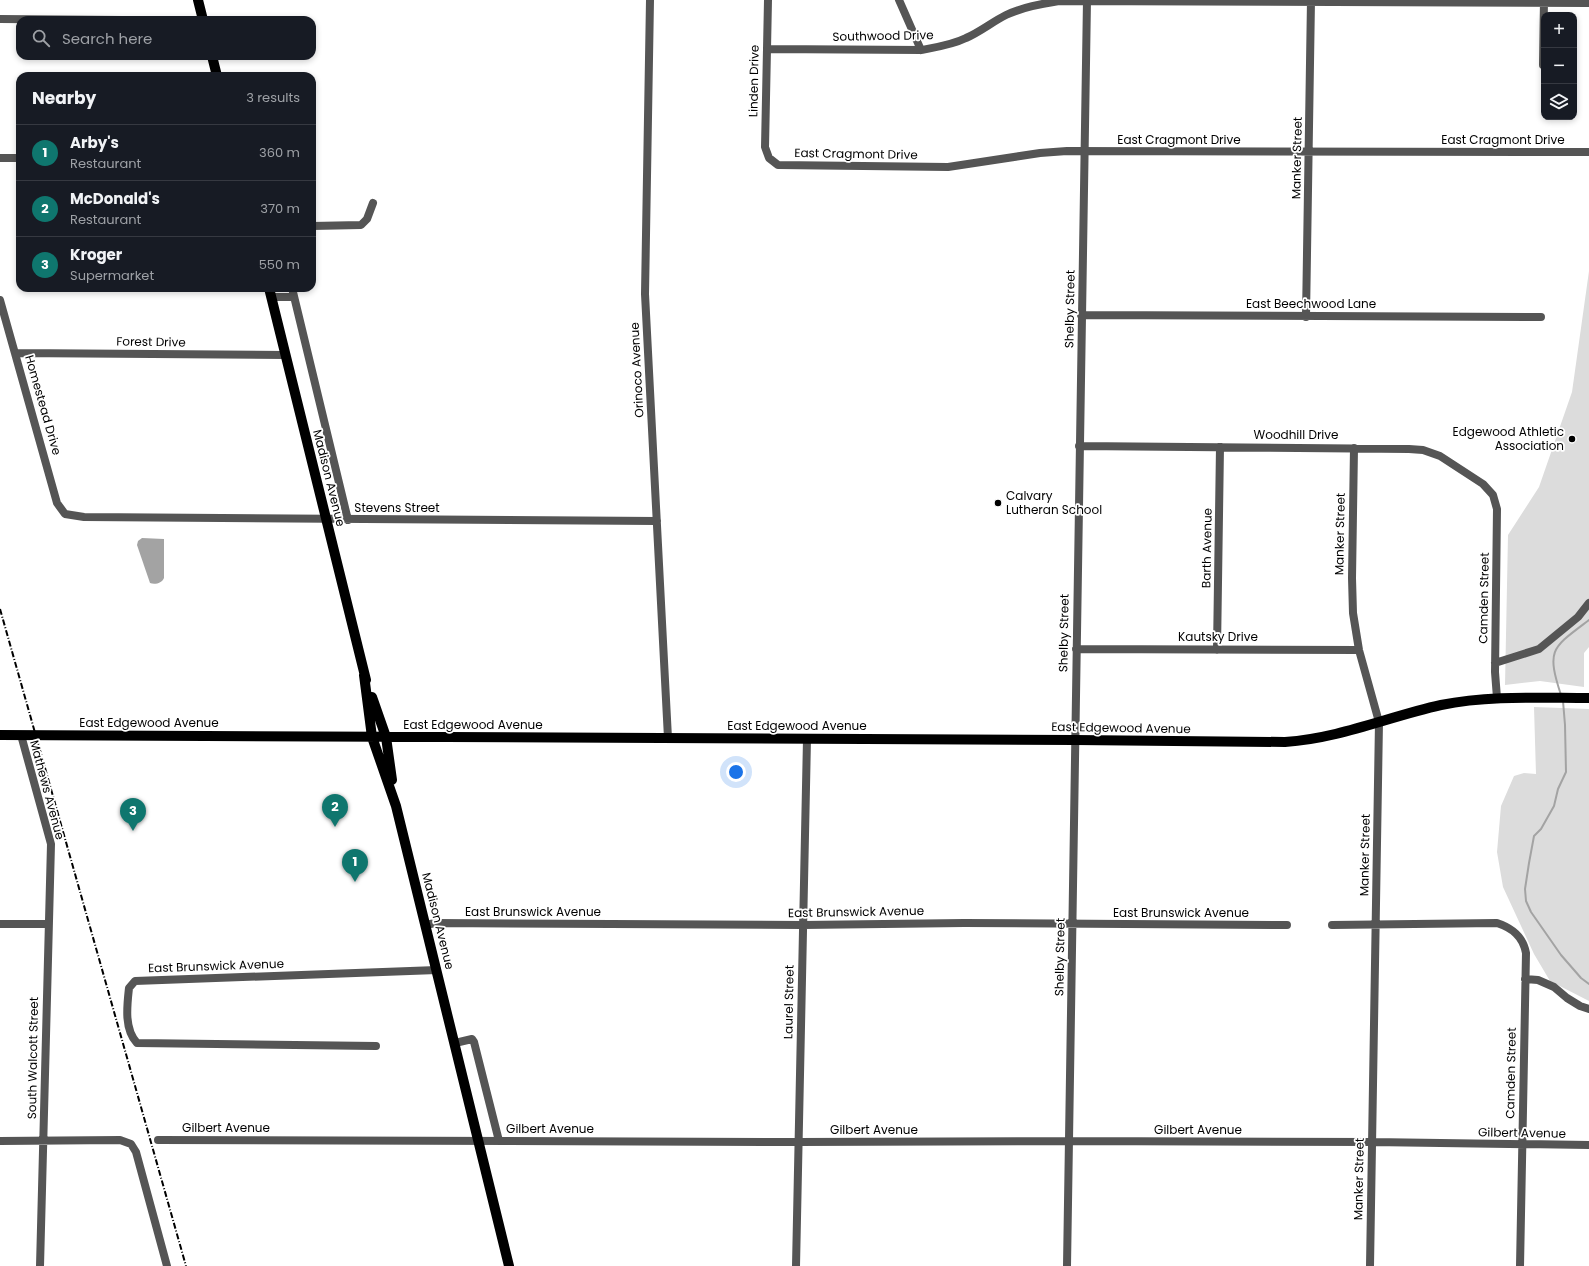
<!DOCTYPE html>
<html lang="en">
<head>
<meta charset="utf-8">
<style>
	:root { --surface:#171b24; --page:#20242c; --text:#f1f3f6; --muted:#9ea1a6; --line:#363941; --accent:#0f766e }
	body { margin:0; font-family:Poppins,sans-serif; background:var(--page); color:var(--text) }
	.controls { position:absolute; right:12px; top:12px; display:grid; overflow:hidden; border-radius:8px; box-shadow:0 2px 6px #0003 }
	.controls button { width:36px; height:36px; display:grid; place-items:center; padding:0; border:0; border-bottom:1px solid var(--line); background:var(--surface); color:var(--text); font:20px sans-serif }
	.you { position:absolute; left:736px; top:772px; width:14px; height:14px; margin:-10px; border:3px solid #fff; border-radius:50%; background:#1a73e8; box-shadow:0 0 0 6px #1a73e833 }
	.badge { display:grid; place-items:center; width:26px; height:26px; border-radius:50%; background:var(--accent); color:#fff; font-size:13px; font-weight:700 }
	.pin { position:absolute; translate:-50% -33px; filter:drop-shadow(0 1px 2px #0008) }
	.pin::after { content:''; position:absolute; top:21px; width:14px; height:12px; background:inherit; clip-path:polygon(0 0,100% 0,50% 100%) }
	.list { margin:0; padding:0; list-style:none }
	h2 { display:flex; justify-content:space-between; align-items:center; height:52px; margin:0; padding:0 16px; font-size:17px }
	h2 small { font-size:13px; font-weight:400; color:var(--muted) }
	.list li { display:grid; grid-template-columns:26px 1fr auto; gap:12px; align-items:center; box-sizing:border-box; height:56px; padding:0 16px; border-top:1px solid var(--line) }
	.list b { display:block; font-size:15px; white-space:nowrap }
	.list p { margin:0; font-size:13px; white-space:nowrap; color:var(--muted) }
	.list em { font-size:13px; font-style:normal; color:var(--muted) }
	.icon { flex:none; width:22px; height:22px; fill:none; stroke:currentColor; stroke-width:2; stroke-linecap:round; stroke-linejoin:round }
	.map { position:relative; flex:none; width:1589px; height:1266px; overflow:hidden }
	.search { position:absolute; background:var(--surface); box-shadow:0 2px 6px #0003; left:16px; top:16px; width:300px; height:44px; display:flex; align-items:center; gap:10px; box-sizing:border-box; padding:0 14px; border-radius:12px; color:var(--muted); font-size:15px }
	.panel { position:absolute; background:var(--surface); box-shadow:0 2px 6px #0003; left:16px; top:72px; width:300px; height:220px; border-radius:12px }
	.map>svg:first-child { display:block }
	.green { fill:#dcdcdc }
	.water { fill:#a3a3a3 }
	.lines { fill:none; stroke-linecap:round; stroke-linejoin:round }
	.stream { stroke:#a3a3a3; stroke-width:2 }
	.minor { stroke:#555; stroke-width:8 }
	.major { stroke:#000; stroke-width:10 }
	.rail { stroke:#000; stroke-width:2; stroke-dasharray:6 2 1 2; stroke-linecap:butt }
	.poi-dot { fill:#000; stroke:#fff; stroke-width:1.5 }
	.labels { text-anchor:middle; stroke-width:3.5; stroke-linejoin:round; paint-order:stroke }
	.street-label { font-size:12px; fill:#000; stroke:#fff }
	.poi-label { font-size:12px; fill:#000; stroke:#fff; text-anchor:end }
</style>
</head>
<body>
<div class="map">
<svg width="1589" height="1266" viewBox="0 0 1589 1266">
	<rect width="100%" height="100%" fill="#fff"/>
	<path class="green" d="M1589 271V647L1584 653V687L1540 681 1505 685 1508 535 1539 487 1572 392Z
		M1534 707 1589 709V1001L1550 981 1534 954 1503 887 1497 852 1501 806 1514 776 1524 773 1536 774Z"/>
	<path class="water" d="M142 538 164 539V578C162 583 155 585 150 583L137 545 138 541Z"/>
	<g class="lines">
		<path class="stream" d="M1561 695C1546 649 1552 648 1589 620
			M1563 701 1565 725 1566 772 1558 789 1554 806 1541 829 1534 836 1529 863 1525 889 1526 901 1531 912 1561 955 1581 978 1589 984"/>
		<path class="minor" d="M650 0 645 294 668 738
			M768 0 765 147 769 158 778 165 948 167 1040 153 1067 151 1589 152
			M899 0 921 50
			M0 19 122 20
			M767 49 921 50C937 47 952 45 966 38 980 32 992 22 1006 15 1023 7 1041 4 1059 1L1589 3
			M1543 65 1544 0
			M0 158H20
			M312 226 361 225 367 219 373 203
			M292 288 348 520
			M271 297H294
			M0 300 57 503 65 514 84 517 657 521
			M1081 315 1541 317
			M1306 317 1311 0
			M15 353 286 355
			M1079 446 1409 449 1423 450 1440 456 1483 484 1493 495 1497 509 1495 672 1497 698
			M1354 448 1352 578 1353 613 1359 650 1379 722 1370 1266
			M1076 649 1359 650
			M1217 650 1220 447
			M1495 663 1539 649 1578 617 1589 603
			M21 735 51 844 40 1266
			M0 924H48
			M426 925 435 923 803 925 964 923 1287 925
			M1332 925 1497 923C1512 928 1523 936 1526 953L1520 1266
			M1525 979 1538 980 1554 987 1567 998 1580 1006 1589 1009
			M455 1043 472 1039 474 1042 499 1141
			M376 1046 137 1043C124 1029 127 1006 129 988L135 981 437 970
			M158 1140 798 1142 1069 1141 1372 1142 1589 1145
			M0 1141 120 1140 131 1144 136 1152 167 1266
			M796 1266 807 739
			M1067 1266 1087 0"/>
		<path class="major" d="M198 0 203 20
			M212 56 217 76
			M269 288 366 680
			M364 675 372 737 396 806 509 1266
			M372 697 386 737 392 780
			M0 735 1075 740 1285 742C1341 738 1387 717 1441 705 1489 695 1540 698 1589 698"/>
		<path class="rail" d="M0 609 186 1266"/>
	</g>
	<g class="poi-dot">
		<circle cx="1572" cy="439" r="4"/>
		<circle cx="998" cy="503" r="4"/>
	</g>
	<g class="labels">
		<g class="street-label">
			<text transform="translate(883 36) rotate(-1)" y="4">Southwood Drive</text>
			<text transform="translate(754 81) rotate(-89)" y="4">Linden Drive</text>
			<text x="1179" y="144">East Cragmont Drive</text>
			<text x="1503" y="144">East Cragmont Drive</text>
			<text transform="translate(856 154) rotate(1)" y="4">East Cragmont Drive</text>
			<text transform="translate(1297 158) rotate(-89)" y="4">Manker Street</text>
			<text x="1311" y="308">East Beechwood Lane</text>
			<text transform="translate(1070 309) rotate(-89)" y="4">Shelby Street</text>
			<text transform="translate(151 342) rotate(1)" y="4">Forest Drive</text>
			<text transform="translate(637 370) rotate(-93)" y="4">Orinoco Avenue</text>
			<text transform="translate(43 405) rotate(74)" y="4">Homestead Drive</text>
			<text x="1296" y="439">Woodhill Drive</text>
			<text transform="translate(329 478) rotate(76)" y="4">Madison Avenue</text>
			<text x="397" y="512">Stevens Street</text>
			<text transform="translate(1340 534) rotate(-89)" y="4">Manker Street</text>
			<text transform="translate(1207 548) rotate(-89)" y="4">Barth Avenue</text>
			<text transform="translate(1484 598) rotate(-89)" y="4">Camden Street</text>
			<text transform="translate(1064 633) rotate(-89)" y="4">Shelby Street</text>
			<text x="1218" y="641">Kautsky Drive</text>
			<text x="149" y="727">East Edgewood Avenue</text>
			<text x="473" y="729">East Edgewood Avenue</text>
			<text x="797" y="730">East Edgewood Avenue</text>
			<text transform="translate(1121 728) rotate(1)" y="4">East Edgewood Avenue</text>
			<text transform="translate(47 790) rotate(75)" y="4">Mathews Avenue</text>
			<text transform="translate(1365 855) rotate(-89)" y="4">Manker Street</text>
			<text x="533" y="916">East Brunswick Avenue</text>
			<text transform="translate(856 912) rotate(-1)" y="4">East Brunswick Avenue</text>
			<text x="1181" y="917">East Brunswick Avenue</text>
			<text transform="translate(438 921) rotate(76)" y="4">Madison Avenue</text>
			<text transform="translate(1060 957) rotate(-89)" y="4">Shelby Street</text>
			<text transform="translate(216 966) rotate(-2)" y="4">East Brunswick Avenue</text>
			<text transform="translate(789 1002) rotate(-89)" y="4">Laurel Street</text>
			<text transform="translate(33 1058) rotate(-89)" y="4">South Walcott Street</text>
			<text transform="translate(1511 1073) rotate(-89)" y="4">Camden Street</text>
			<text x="226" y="1132">Gilbert Avenue</text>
			<text x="550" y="1133">Gilbert Avenue</text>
			<text x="874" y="1134">Gilbert Avenue</text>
			<text x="1198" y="1134">Gilbert Avenue</text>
			<text transform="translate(1522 1133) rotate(1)" y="4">Gilbert Avenue</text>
			<text transform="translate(1359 1179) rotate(-89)" y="4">Manker Street</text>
		</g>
		<g class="poi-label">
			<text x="1564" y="436">Edgewood Athletic<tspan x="1564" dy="14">Association</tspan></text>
			<text x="1006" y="500" text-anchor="start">Calvary<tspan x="1006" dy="14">Lutheran School</tspan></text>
		</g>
	</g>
</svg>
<div class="controls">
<button>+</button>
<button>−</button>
<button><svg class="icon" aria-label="layers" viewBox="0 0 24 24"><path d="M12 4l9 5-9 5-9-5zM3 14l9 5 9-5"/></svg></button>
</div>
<div class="you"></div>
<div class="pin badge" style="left:355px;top:882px">1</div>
<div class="pin badge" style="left:335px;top:827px">2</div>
<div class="pin badge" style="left:133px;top:831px">3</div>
<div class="search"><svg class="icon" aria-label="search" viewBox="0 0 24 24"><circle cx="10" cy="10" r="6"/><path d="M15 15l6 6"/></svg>Search here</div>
<section class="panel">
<h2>Nearby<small>3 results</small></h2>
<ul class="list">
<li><span class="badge">1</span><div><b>Arby's</b><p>Restaurant</p></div><em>360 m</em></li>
<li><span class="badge">2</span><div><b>McDonald's</b><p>Restaurant</p></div><em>370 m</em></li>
<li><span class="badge">3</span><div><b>Kroger</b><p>Supermarket</p></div><em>550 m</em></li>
</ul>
</section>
</div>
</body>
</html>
